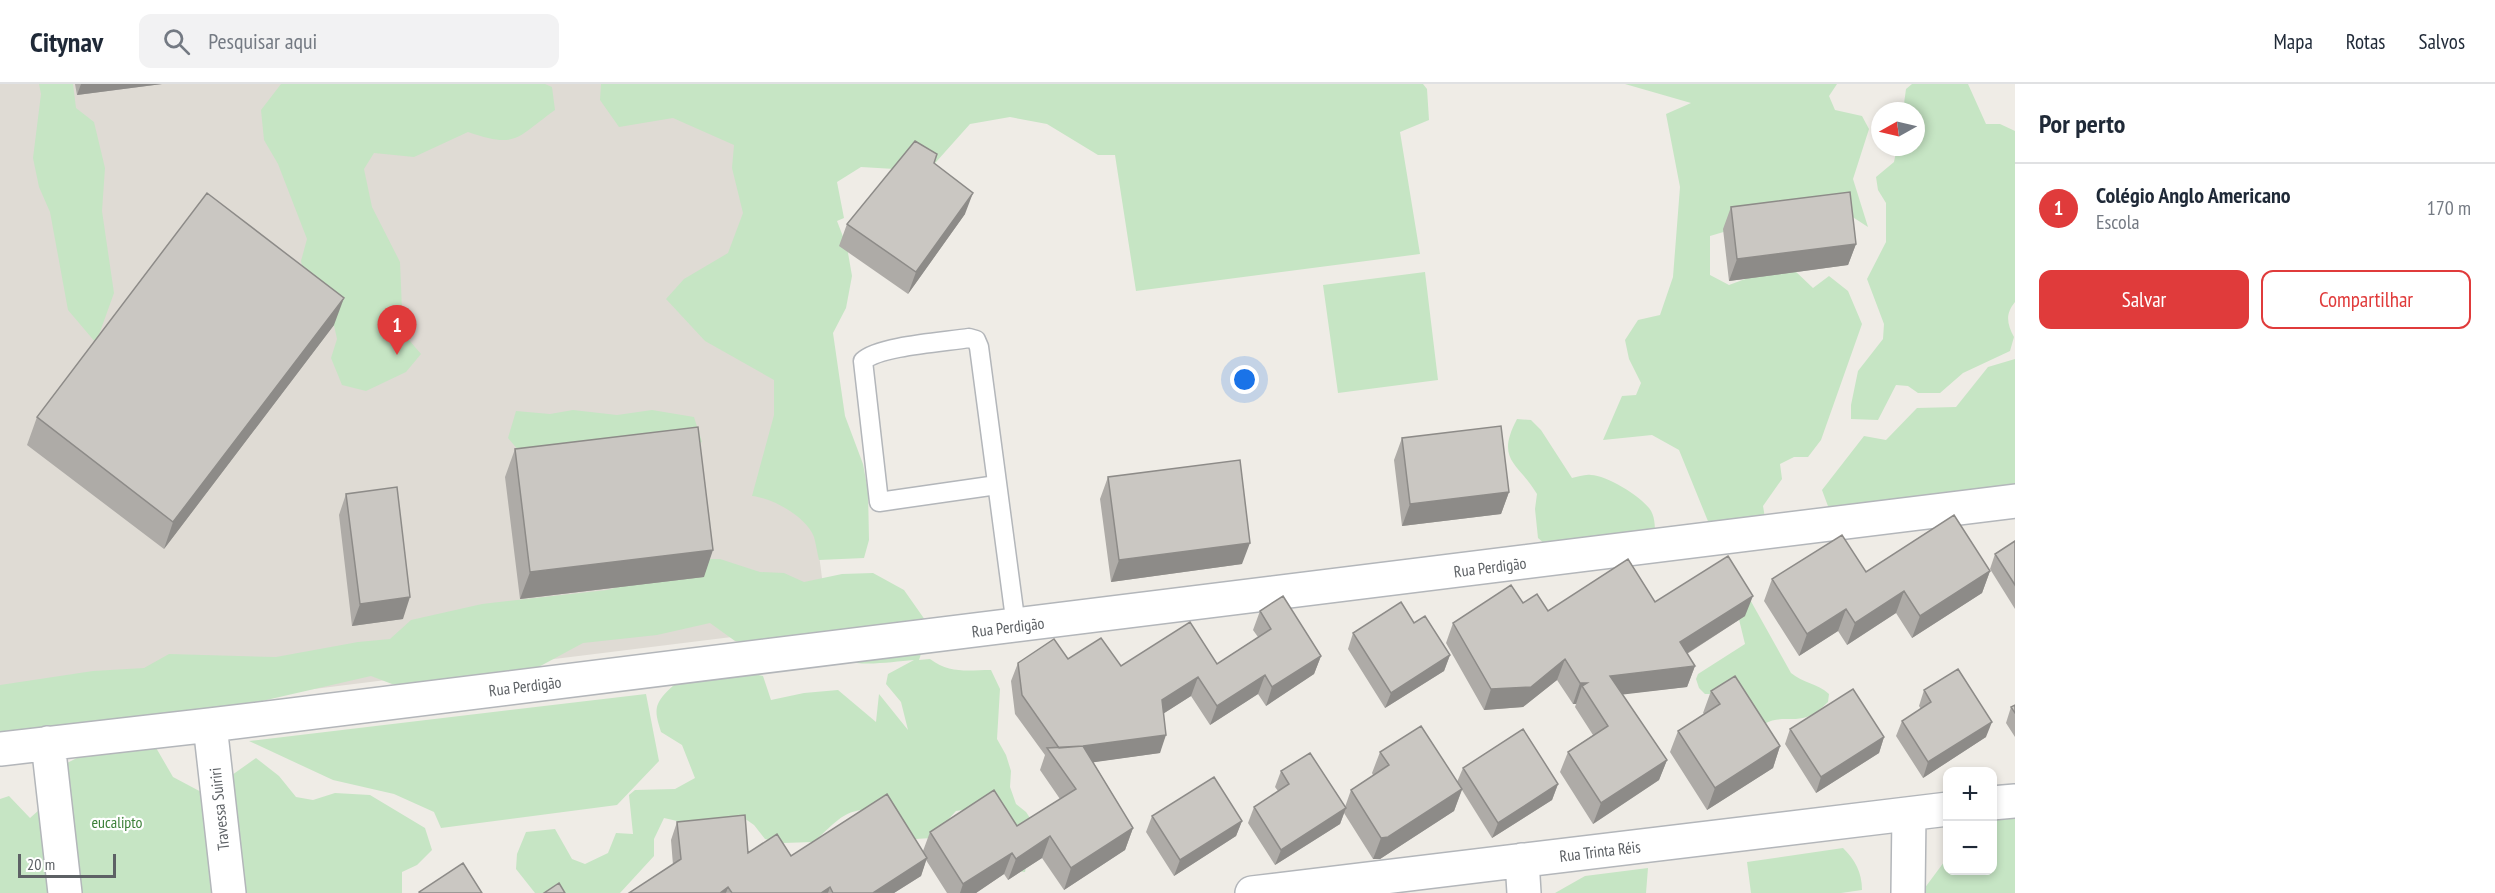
<!DOCTYPE html>
<html lang="pt">
<head>
<meta charset="utf-8">
<style>
	:root { --surface:#fff; --page:#f2f2f3; --text:#1f2937; --muted:#747a83; --line:#e0e1e3; --accent:#e03b3b }
	body { margin:0; font-family:"PT Sans Narrow",sans-serif; background:var(--page); color:var(--text) }
	.controls { position:absolute; right:18px; bottom:18px; display:grid; overflow:hidden; border-radius:12px; box-shadow:0 3px 9px #0003 }
	.controls button { width:54px; height:54px; display:grid; place-items:center; padding:0; border:0; border-bottom:2px solid var(--line); background:var(--surface); color:var(--text); font:30px sans-serif }
	.compass { position:absolute; left:1871px; top:18px; width:54px; height:54px; border-radius:50%; background:var(--surface); box-shadow:0 3px 9px #0003; rotate:262deg }
	.scale { position:absolute; left:18px; bottom:15px; width:98px; box-sizing:border-box; padding-left:6px; border:3px solid #5d6165; border-top:0; font-size:16px; line-height:21px; white-space:nowrap; color:#5d6165; -webkit-text-stroke:4px #fff; paint-order:stroke }
	.you { position:absolute; left:1245px; top:296px; width:21px; height:21px; margin:-15px; border:4px solid #fff; border-radius:50%; background:#1a73e8; box-shadow:0 0 0 9px #1a73e833 }
	.badge { display:grid; place-items:center; width:39px; height:39px; border-radius:50%; background:var(--accent); color:#fff; font-size:20px; font-weight:700 }
	.pin { position:absolute; translate:-50% -50px; filter:drop-shadow(0 2px 3px #0008) }
	.pin::after { content:''; position:absolute; top:32px; width:21px; height:18px; background:inherit; clip-path:polygon(0 0,100% 0,50% 100%) }
	.list { margin:0; padding:0; list-style:none }
	h2 { display:flex; justify-content:space-between; align-items:center; height:78px; margin:0; padding:0 24px; font-size:26px }
	h2 small { font-size:20px; font-weight:400; color:var(--muted) }
	.list li { display:grid; grid-template-columns:39px 1fr auto; gap:18px; align-items:center; box-sizing:border-box; height:90px; padding:0 24px; border-top:2px solid var(--line) }
	.list b { display:block; font-size:22px; white-space:nowrap }
	.list p { margin:0; font-size:20px; white-space:nowrap; color:var(--muted) }
	.list em { font-size:20px; font-style:normal; color:var(--muted) }
	.actions { display:flex; gap:12px; padding:18px 24px }
	.actions a { flex:1; padding:14px 0; border:2px solid var(--accent); border-radius:12px; text-align:center; font-size:21px; color:var(--accent) }
	.actions .main { background:var(--accent); color:#fff }
	.icon { flex:none; width:33px; height:33px; fill:none; stroke:currentColor; stroke-width:2; stroke-linecap:round; stroke-linejoin:round }
	.map { position:relative; flex:none; width:2015px; height:809px; overflow:hidden }
	header { display:flex; align-items:center; gap:36px; box-sizing:border-box; height:84px; padding:0 30px; background:var(--surface); border-bottom:2px solid var(--line) }
	header strong { font-size:28px }
	nav { display:flex; gap:33px; margin-inline-start:auto; font-size:21px }
	.search { width:420px; height:54px; background:var(--page); display:flex; align-items:center; gap:15px; box-sizing:border-box; padding:0 21px; border-radius:12px; color:var(--muted); font-size:22px }
	main { display:flex }
	aside { flex:1; background:var(--surface) }
	.map>svg:first-child { display:block }
	.education { fill:#dfdbd4 }
	.green { fill:#c6e5c4 }
	.lines { fill:none; stroke-linecap:round; stroke-linejoin:round }
	.service-casing { stroke:#b3b6ba; stroke-width:21 }
	.minor-casing { stroke:#b3b6ba; stroke-width:36 }
	.service { stroke:#fff; stroke-width:18 }
	.minor { stroke:#fff; stroke-width:33 }
	.wall { fill:#aeaba7 }
	.shaded-wall { fill:#8d8b88 }
	.building { fill:#cac7c2; stroke:#8d8b88; stroke-width:1.5 }
	.labels { text-anchor:middle; stroke-width:4.5; stroke-linejoin:round; paint-order:stroke }
	.street-label { font-size:16px; fill:#5d6165; stroke:#fff }
	.park-label { font-size:16px; fill:#3c8039; stroke:#fff }
</style>
</head>
<body>
<header>
<strong>Citynav</strong>
<div class="search"><svg class="icon" aria-label="search" viewBox="0 0 24 24"><circle cx="10" cy="10" r="6"/><path d="M15 15l6 6"/></svg>Pesquisar aqui</div>
<nav><a>Mapa</a><a>Rotas</a><a>Salvos</a></nav>
</header>
<main>
<div class="map">
<svg width="2015" height="809" viewBox="0 0 2015 809">
	<rect width="100%" height="100%" fill="#efece6"/>
	<path class="education" d="M0 0H759L828 541 0 644Z"/>
	<path class="green" d="M39 0H73L76 24 94 38 105 84 102 127 114 209 96 259 68 226 50 128 39 103 33 74 41 10Z
		M281 0H545L552 3 555 26C516 54 517 65 468 48L414 73 374 69 364 85 372 123 400 178 403 249 421 270 406 288 366 307 342 301 331 274 337 255 327 209 305 195 301 177 307 155 278 80 264 56 261 26Z
		M601 0H1423L1427 5 1429 36 1400 48 1420 170 1136 207 1115 71H1098L1047 40 1010 33 970 40 928 87 861 83 837 98 844 134 837 137 847 163 852 192 846 224 833 249 845 332 863 380 868 407 869 456 864 474 819 476C817 468 816 460 814 453 806 432 772 414 752 412L774 331V296L705 257 666 215 684 195 728 169 743 129 732 84 734 61 673 34 619 43 600 16Z
		M1625 0H1837L1829 12 1835 26 1862 32 1869 45 1853 95 1868 143 1828 117 1710 152V191L1729 201 1764 188 1793 185 1813 204 1829 192 1848 207 1862 240 1821 356 1808 373H1794L1780 380 1782 395 1763 422 1765 434 1714 452 1679 366 1652 351 1603 356 1622 312 1636 311 1641 299 1629 275 1625 256 1638 236 1660 231 1673 193 1680 103 1666 30 1691 19Z
		M1912 0H1968L1986 40H2000L2015 47V218C2005 230 2007 240 2014 253L2010 267 1963 289 1940 309H1918L1908 302 1896 301 1878 336 1851 335V321L1858 287 1883 255 1884 240 1867 195 1886 158V119L1878 106 1876 93 1894 78 1897 63H1916V27H1903L1906 5Z
		M1425 188 1438 296 1338 309 1323 201Z
		M2015 275V414L1832 433 1822 406 1864 352 1886 356 1917 324 1956 323 1988 283Z
		M573 326 617 331 652 326 694 333 702 358 666 374 530 380 508 354 516 327 550 330Z
		M1517 335 1531 336 1541 346 1572 394C1578 393 1585 390 1591 391 1606 391 1640 412 1649 424 1655 431 1655 442 1655 451L1552 466 1538 454 1535 425 1537 410C1518 378 1495 377 1517 335Z
		M701 475H720L760 488 784 489 804 498 842 490 873 489 904 506 930 543 919 576 930 575C950 590 968 586 991 586L1000 605 997 655 1006 671 1011 687 1010 703 1016 720 1026 728 1034 740 1025 788 1016 787 976 724 956 727 931 754 916 755 862 726C840 728 830 745 813 758L783 759 765 755 754 741 744 734 695 741 664 734 654 755V772L620 809H535L516 785 517 770 526 748 555 745 572 775 585 780 608 769 616 749 633 750 629 711 635 706 675 705 695 694 682 661 661 648C659 640 654 629 658 620 663 608 685 590 697 588 718 584 743 588 763 592L771 616 804 609 838 606 876 638 879 610 908 646 901 618 886 600 888 590 914 576C888 578 852 585 828 571L735 557 710 539 657 551 583 559 507 600H392L371 592 262 617 249 632 0 659V601L93 587 144 584 169 570 276 573 358 558 390 555 411 536 482 520 607 506 672 488Z
		M1748 512 1791 589C1803 599 1817 599 1829 610L1828 618C1821 625 1813 632 1803 634 1788 637 1778 632 1764 640L1716 610H1705L1699 604 1696 595 1698 590 1745 560 1736 523Z
		M646 610 659 677 617 721 441 744 434 728 394 710 333 696 249 657Z
		M155 662 173 693 205 710 218 809H0V715L9 712 30 734 48 718 59 683 89 668Z
		M256 674 279 692 296 713 313 716 335 709 370 711 425 744 432 766 417 781 402 788V809H240L225 696Z
		M2015 733V809H1921L1947 774 1948 786H1992L1993 739 1997 735Z
		M1843 764C1855 776 1862 788 1862 806L1841 809H1751L1747 778Z
		M1648 784 1646 809H1555L1585 792Z"/>
	<g class="lines">
		<g class="service-casing">
			<path id="service" d="M997 401 879 418 863 277C879 262 944 258 969 254L976 256 979 263 1016 542"/>
		</g>
		<g class="minor-casing">
			<path id="minor" d="M210 641 229 809
				M48 659 65 809
				M0 665 210 641 2015 417
				M1992 719 2015 717
				M1522 776 1524 809
				M1252 809 1948 725
				M1908 809 1909 730"/>
		</g>
		<use href="#service" class="service"/>
		<use href="#minor" class="minor"/>
	</g>
	<path class="wall" d="M75 0H162L77 11Z
		M934 79 965 130 908 210 839 162 847 140Z
		M1731 123 1856 160 1848 181 1729 197 1723 145Z
		M334 241 164 465 27 361 37 333Z
		M1402 354 1509 408 1501 430 1402 442 1394 376Z
		M515 365 704 493 520 515 505 393Z
		M1108 393 1242 480 1111 498 1100 415Z
		M346 410 403 535 352 542 339 431Z
		M2015 457V525L1990 485 1995 470Z
		M1990 487 1982 509 1912 554 1896 529 1847 561 1838 547 1799 572 1764 517 1772 495 1866 488Z
		M1655 518 1745 532 1687 570 1695 582 1687 603 1622 610 1667 676 1659 696 1593 740 1560 688 1568 668 1593 651 1575 623 1576 620H1573L1557 596 1523 623 1484 626 1446 559 1453 539 1523 519 1548 527Z
		M1260 527 1321 572 1314 590 1266 622 1258 610 1210 641 1191 612 1164 629 1160 669 1093 678 1133 744 1125 766 1064 806 1042 774 1008 796 1004 790 976 809H947L926 776 921 792 894 809H629L673 781 671 756 677 738 748 769 791 772 923 767 930 748 1017 742 1060 715 1040 686 1045 671 1015 630 1011 597 1018 579 1068 575 1121 582 1217 580 1258 553 1253 546Z
		M1414 539 1450 571 1444 587 1385 624 1348 565 1353 549Z
		M1924 606 1986 653 1923 694 1896 652 1902 637 1921 625 1919 622Z
		M1711 607 1780 662 1773 684 1707 726 1670 668 1678 647 1704 630 1703 629Z
		M2015 621V653L2006 639 2011 623Z
		M1790 645 1884 653 1879 669 1816 709 1785 660Z
		M1380 668 1457 698 1463 684 1558 700 1552 716 1492 754 1462 706 1454 727 1380 775H1373L1344 729 1340 740 1275 781 1248 739 1254 723 1278 707 1275 703 1281 687 1345 723 1351 706 1373 691 1372 689Z
		M1152 732 1242 737 1236 752 1174 792 1146 748Z"/>
	<path class="shaded-wall" d="M81 0H162L77 11Z
		M973 109 965 130 908 210 916 188Z
		M1856 160 1848 181 1729 197 1737 175Z
		M344 214 334 241 164 465 173 438Z
		M1509 408 1501 430 1402 442 1410 420Z
		M1250 459 1242 480 1111 498 1119 476Z
		M713 466 704 493 520 515 530 488Z
		M1990 487 1982 509 1912 554 1920 532Z
		M1904 507 1896 529 1847 561 1855 539Z
		M1753 512 1745 532 1672 579 1680 558Z
		M410 513 403 535 352 542 360 520Z
		M1846 525 1838 547 1799 572 1807 550Z
		M1450 571 1444 587 1385 624 1391 609Z
		M1321 572 1314 590 1266 622 1272 603Z
		M1565 575 1557 596 1523 623 1484 626 1491 605Z
		M1695 582 1687 603 1602 613 1610 592Z
		M1265 591 1258 610 1210 641 1217 622Z
		M1198 593 1191 612 1155 635 1162 616Z
		M1580 599H1587L1582 602 1576 620H1573Z
		M1992 638 1986 653 1923 694 1928 678Z
		M1166 651 1160 669 1060 683 1061 665Z
		M1884 653 1879 669 1816 709 1821 693Z
		M1780 662 1773 684 1707 726 1715 704Z
		M1667 676 1659 696 1593 740 1601 719Z
		M1558 700 1552 716 1492 754 1498 739Z
		M1462 705 1454 727 1380 775H1373L1381 754Z
		M1346 724 1340 740 1275 781 1281 766Z
		M1242 737 1236 752 1174 792 1180 776Z
		M1133 744 1125 766 1064 806 1071 784Z
		M1050 752 1042 774 1008 796 1016 775Z
		M1012 769 1004 790 976 809H960L963 800Z
		M927 774 921 792 894 809H873Z
		M728 803 726 809H720Z
		M830 803 828 809H821Z"/>
	<path class="building" d="M915 57 937 70 934 79 973 109 916 188 847 140Z
		M1850 108 1856 160 1737 175 1731 123Z
		M207 109 344 214 173 438 37 333Z
		M1501 342 1509 408 1410 420 1402 354Z
		M698 343 713 466 530 488 515 365Z
		M1240 376 1250 459 1119 476 1108 393Z
		M397 403 410 513 360 520 346 410Z
		M1954 431 1990 487 1920 532 1904 507 1855 539 1846 525 1807 550 1772 495 1842 451 1866 488Z
		M2015 457V501L1995 470Z
		M1728 472 1753 512 1680 558 1695 582 1610 592 1667 676 1601 719 1568 668 1608 642 1582 602 1587 599H1580L1565 575 1531 603 1491 605 1453 539 1511 501 1523 519 1537 510 1548 527 1628 475 1655 518Z
		M1283 512 1321 572 1272 603 1265 591 1217 622 1198 593 1162 616 1166 651 1083 662 1059 664 1022 611 1018 579 1054 555 1068 575 1101 554 1121 582 1190 538 1217 580 1271 545 1260 527Z
		M1401 518 1414 539 1425 532 1450 571 1391 609 1353 549Z
		M1958 585 1992 638 1928 678 1902 637 1931 618 1924 606Z
		M1735 592 1780 662 1715 704 1678 647 1720 620 1711 607Z
		M1853 605 1884 653 1821 693 1790 645Z
		M2015 621V629L2011 623Z
		M1421 642 1462 705 1388 753 1381 754 1351 706 1389 681 1380 668Z
		M1523 645 1558 700 1498 739 1463 684Z
		M1083 662 1133 744 1071 784 1050 752 1016 775 1012 769 963 800 930 748 994 706 1017 742 1076 705 1047 664Z
		M1310 669 1346 724 1281 766 1254 723 1289 700 1281 687Z
		M1214 693 1242 737 1180 776 1152 732Z
		M887 710 927 774 873 809H833L830 803 821 809H732L728 803 720 809H629L681 775 677 738 745 731 748 769 777 750 791 772Z
		M463 779 482 809H420L419 808Z
		M559 799 565 809H544Z"/>
	<g class="labels">
		<g class="street-label">
			<text transform="translate(1490 483) rotate(-7)" y="6">Rua Perdigão</text>
			<text transform="translate(1008 543) rotate(-7)" y="6">Rua Perdigão</text>
			<text transform="translate(525 602) rotate(-7)" y="6">Rua Perdigão</text>
			<text transform="translate(219 725) rotate(-96)" y="6">Travessa Suiriri</text>
			<text transform="translate(1600 767) rotate(-7)" y="6">Rua Trinta Réis</text>
		</g>
		<g class="park-label">
			<text x="117" y="744">eucalipto</text>
		</g>
	</g>
</svg>
<div class="controls">
<button>+</button>
<button>−</button>
</div>
<svg class="compass" viewBox="-18 -18 36 36"><path d="M0-13l5 13h-10z" fill="#e53935"/><path d="M0 13l5-13h-10z" fill="#747a83"/></svg>
<div class="scale">20 m</div>
<div class="you"></div>
<div class="pin badge" style="left:397px;top:271px">1</div>
</div>
<aside>
<h2>Por perto<small></small></h2>
<ul class="list">
<li><span class="badge">1</span><div><b>Colégio Anglo Americano</b><p>Escola</p></div><em>170 m</em></li>
</ul>
<div class="actions"><a class="main">Salvar</a><a>Compartilhar</a></div>
</aside>
</main>
</body>
</html>
